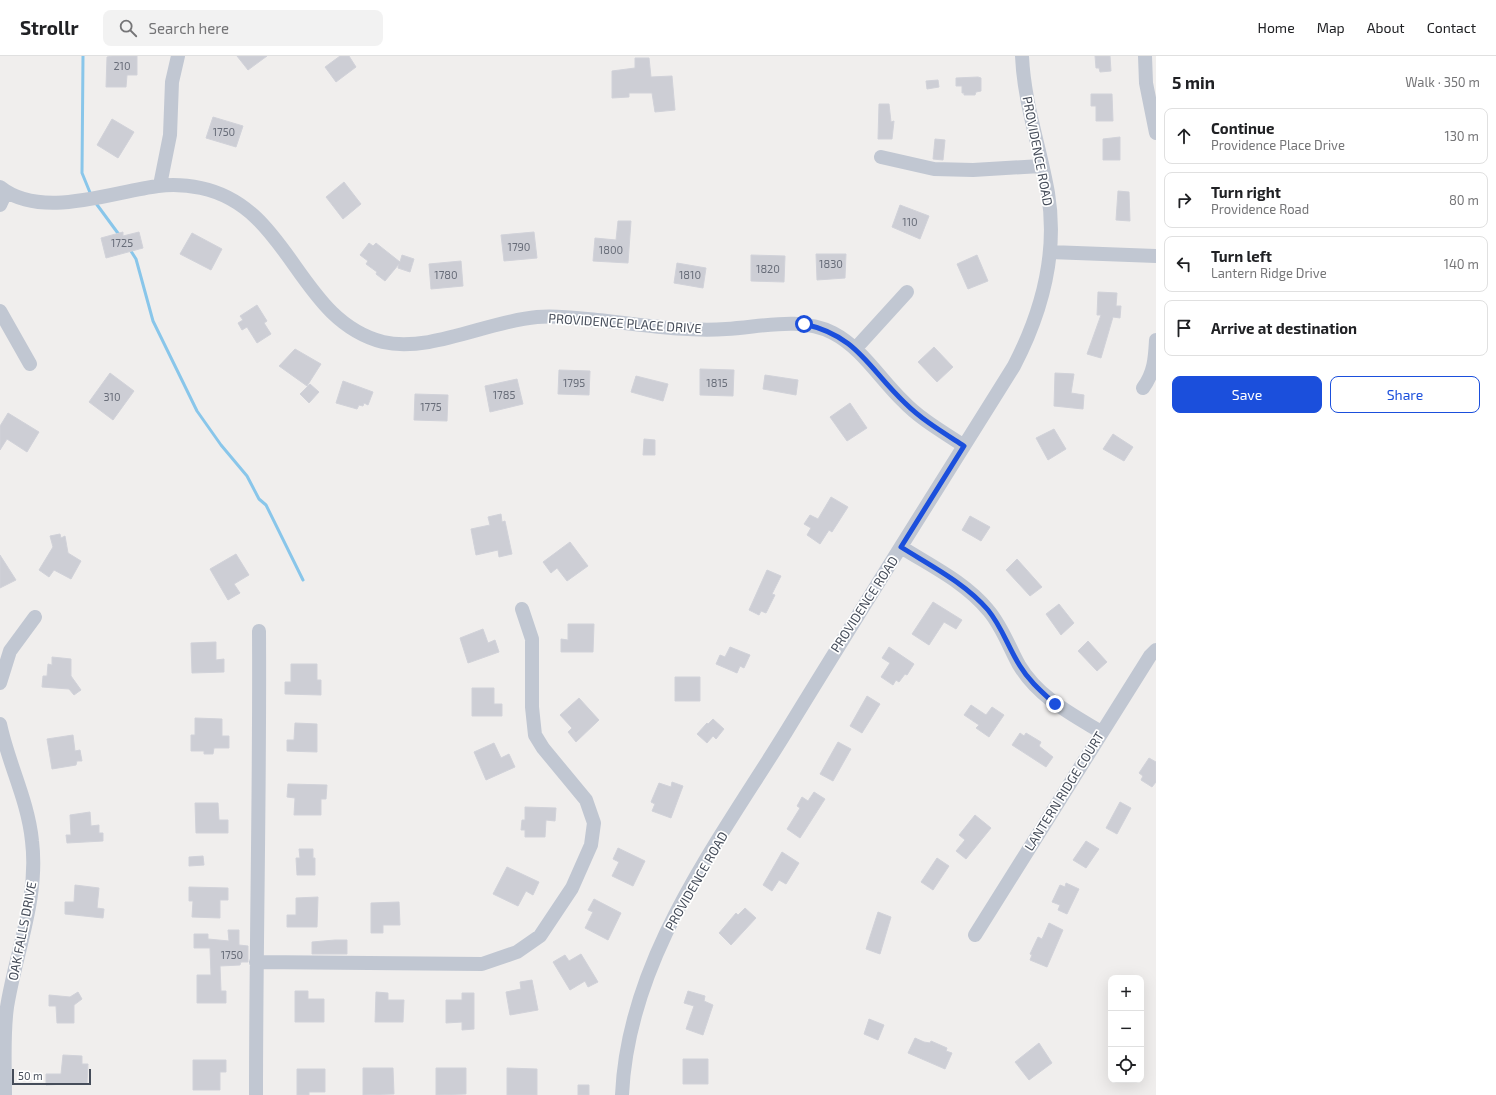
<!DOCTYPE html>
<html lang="en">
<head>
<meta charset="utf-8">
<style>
	:root { --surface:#fff; --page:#f2f2f2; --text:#202124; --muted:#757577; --line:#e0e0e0; --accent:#1b4fdc }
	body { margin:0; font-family:"Exo 2",sans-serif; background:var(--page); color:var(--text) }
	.controls { position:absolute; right:12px; bottom:12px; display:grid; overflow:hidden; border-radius:8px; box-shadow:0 4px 16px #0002 }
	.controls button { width:36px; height:36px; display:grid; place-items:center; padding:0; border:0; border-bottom:1px solid var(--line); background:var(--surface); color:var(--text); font:20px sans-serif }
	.scale { position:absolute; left:12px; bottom:10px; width:79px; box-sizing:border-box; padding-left:4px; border:2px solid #464d5a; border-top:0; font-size:11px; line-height:14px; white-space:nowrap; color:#464d5a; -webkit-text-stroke:3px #fff; paint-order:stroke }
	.stop { position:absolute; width:12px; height:12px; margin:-9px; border:3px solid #1b4fdc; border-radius:50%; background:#fff }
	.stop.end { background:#1b4fdc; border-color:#fff; box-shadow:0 1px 4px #0008 }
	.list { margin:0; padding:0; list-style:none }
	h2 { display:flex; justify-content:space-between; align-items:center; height:52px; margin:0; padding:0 16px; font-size:17px }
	h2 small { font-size:13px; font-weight:400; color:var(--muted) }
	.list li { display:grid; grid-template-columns:26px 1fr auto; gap:12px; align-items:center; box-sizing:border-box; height:56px; margin:0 8px 8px; padding:0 8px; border:1px solid var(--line); border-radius:8px }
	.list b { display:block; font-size:15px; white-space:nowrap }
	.list p { margin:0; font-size:13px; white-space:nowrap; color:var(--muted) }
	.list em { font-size:13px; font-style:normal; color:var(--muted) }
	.actions { display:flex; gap:8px; padding:12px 16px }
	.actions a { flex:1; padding:9px 0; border:1px solid var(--accent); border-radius:8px; text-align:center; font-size:14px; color:var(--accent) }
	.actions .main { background:var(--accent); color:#fff }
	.icon { flex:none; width:22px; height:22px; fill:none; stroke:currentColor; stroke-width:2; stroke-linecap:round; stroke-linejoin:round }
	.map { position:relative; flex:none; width:1156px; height:1039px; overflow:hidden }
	header { display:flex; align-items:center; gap:24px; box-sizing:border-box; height:56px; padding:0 20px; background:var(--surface); border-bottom:1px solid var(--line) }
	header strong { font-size:19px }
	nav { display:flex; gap:22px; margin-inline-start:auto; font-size:14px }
	.search { width:280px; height:36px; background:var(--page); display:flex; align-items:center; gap:10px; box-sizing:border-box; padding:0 14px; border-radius:8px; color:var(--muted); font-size:15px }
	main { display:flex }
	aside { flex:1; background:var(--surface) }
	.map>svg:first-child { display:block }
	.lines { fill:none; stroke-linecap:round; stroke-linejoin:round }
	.stream { stroke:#89c6ea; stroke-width:3 }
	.building { fill:#cdced5; stroke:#d1d2d9 }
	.minor { stroke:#c1c7d2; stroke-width:14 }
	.route { stroke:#1b4fdc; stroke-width:5 }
	.labels { text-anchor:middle; stroke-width:3.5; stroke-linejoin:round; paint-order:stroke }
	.number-label { font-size:11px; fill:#686d79 }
	.street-label { font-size:13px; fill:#464d5a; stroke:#fff }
</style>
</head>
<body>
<header>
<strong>Strollr</strong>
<div class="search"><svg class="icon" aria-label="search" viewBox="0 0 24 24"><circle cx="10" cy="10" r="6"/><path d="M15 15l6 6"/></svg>Search here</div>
<nav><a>Home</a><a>Map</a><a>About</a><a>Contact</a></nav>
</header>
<main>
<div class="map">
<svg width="1156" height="1039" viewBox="0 0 1156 1039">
	<rect width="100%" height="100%" fill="#f0eeed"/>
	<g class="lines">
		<path class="stream" d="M83 0 82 117 91 139
			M95 146 120 180
			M129 192 136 203 153 265 197 355 221 389 247 420 259 443 266 449 303 524"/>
	</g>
	<path class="building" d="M112 0H137V19H127L126 31H106L107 1Z
		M237 0H267L248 14Z
		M340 0H349L356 11 336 26 325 11Z
		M1095 0H1110L1111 15 1100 16 1099 12H1096Z
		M635 2H649L651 21 672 20 675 54 655 56 652 37H629V41L612 42V15L635 12Z
		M978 21 981 22V35L976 36 975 39H964V37H962V30H956V22Z
		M938 24 939 31 927 33 926 25Z
		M1091 38H1112L1113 65H1096V50H1091Z
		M879 48H889L891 66 894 65 892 83H878Z
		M213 61 243 70 236 91 206 82Z
		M112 63 134 76 118 102 97 89Z
		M1120 81V104H1103V83Z
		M935 83 945 84 943 104 933 103Z
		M344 126 361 148 343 163 326 141Z
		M1118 135 1129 136 1130 165 1116 164Z
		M900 149 929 160 920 183 892 171Z
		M618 165H631L628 207 593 205 595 182 616 184Z
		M123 176V180L139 176 143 192 106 202 101 182Z
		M534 176 537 202 504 205 501 179Z
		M192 177 222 193 211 214 180 198Z
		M369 187 373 190 376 187 400 206 402 199 414 203 410 216 398 212 399 208 385 225 376 218 377 216 366 208 368 205 360 199Z
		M816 198H846L845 222 817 224Z
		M751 199 785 200 784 226 751 225Z
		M977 199 988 225 968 233 957 208Z
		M461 205 463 230 431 233 429 208Z
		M677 207 706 212 703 232 674 227Z
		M1098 236 1117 237 1116 250H1121L1120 262 1113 261 1101 302 1087 298 1101 259H1097Z
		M257 249 267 265 264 267 271 278 257 287 247 271 242 274 238 267 243 264 240 260Z
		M934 291 953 311 937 326 918 306Z
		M295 293 321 308 307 330 279 310Z
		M700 313 734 314 733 340 700 339Z
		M559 314 590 315 589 339 558 338Z
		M110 317 134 335 113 364 89 346Z
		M1055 317 1074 318 1071 337 1084 339 1083 353 1054 350Z
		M765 319 798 324 796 339 763 333Z
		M636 320 668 328 663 345 631 336Z
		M517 323 523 348 490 356 485 330Z
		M343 325 373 336 368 349 364 347 363 350 359 349 357 353 336 347Z
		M310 328 319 336 309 347 300 338Z
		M415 338 448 339 447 365 414 364Z
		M850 347 867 372 847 385 830 361Z
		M8 357 39 376 27 396 7 383 0 394V370Z
		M1054 373 1066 393 1048 404 1036 382Z
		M1113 378 1133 391 1124 405 1103 393Z
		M644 383 655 384V399H643Z
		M831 441 848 451 832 476 829 474 820 488 807 479 811 472 804 468 810 459 818 463Z
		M501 458 502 466 505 465 512 498 499 501 498 494 476 499 471 473 490 469 488 461Z
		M970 460 990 471 981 485 962 474Z
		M60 478 61 482 65 480 68 497 81 505 71 523 54 514 49 521 39 514 53 491 50 480Z
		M570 486 588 510 567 525 557 512 551 517 543 506Z
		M236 498 249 519 234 528 240 537 228 544 210 513Z
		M0 499 16 524 0 532Z
		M1017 503 1042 531 1030 540 1006 514Z
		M767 514 781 520 772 538 775 539 766 557 761 555 759 559 749 554Z
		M933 546 962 564 956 573 944 566 929 589 912 578Z
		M1059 548 1074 567 1061 579 1046 558Z
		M568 568H594L593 596H561V583L568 584Z
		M483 573 488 587 495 584 499 596 468 607 460 582Z
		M1088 585 1107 606 1097 615 1078 595Z
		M216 586V604L224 603V616L192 617 191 587Z
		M730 591 750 599 744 612 740 610 737 617 716 608 720 599 725 601Z
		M889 591 914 608 907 619 905 618 899 626 896 624 893 629 881 621 890 607 882 602Z
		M52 601 71 603V620L81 634 74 639 69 633 42 631 43 620H47L48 608 52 609Z
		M291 608H317V624H321V639L285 638V626H291Z
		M675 621H700V645H675Z
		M472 632H494V648H502V660H472Z
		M867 640 880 648 862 677 850 670Z
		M579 642 599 664 576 686 568 676 572 672 560 659Z
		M971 649 986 659 992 651 1004 659 989 681 976 672 979 669 964 659Z
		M195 662 222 663V680H229V692H214L213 698H204V695H191V679H195Z
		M713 663 724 673 716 683 713 680 707 687 697 678 707 667 708 668Z
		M295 667 317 668V696L287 695V684H294Z
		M1020 677 1024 680 1026 677 1041 686 1039 690 1053 701 1046 711 1012 689Z
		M73 679 75 695 80 694 82 705H77L76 709 52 713 47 683Z
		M838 686 851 693 833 725 820 718Z
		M494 687 501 702 509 698 515 711 486 724 474 696Z
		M1149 702 1156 706V726L1152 731 1141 724 1143 720 1139 717Z
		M672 726 683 730 671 762 652 755 655 748 651 746 659 727 671 731Z
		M288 728 327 729 326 743H321V759H294L295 742 287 741Z
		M814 736 825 743 800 782 787 773 800 752 797 750 802 741 808 745Z
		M1120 746 1131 752 1117 778 1106 772Z
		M195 747H218L219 764H228V777H196Z
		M525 751 556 752 555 765 546 764 545 781H525V774H521L522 764H525Z
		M90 756 91 770 99 769V777H103V785L67 787 66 779H71L70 759Z
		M975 759 991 772 966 803 956 795 965 784 959 779Z
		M1086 785 1099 793 1086 812 1073 804Z
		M618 792 645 805 633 830 612 820 619 806 613 803Z
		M299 793H313V802H315V819H297L296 802H300Z
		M782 796 799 807 786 828 779 824 772 835 763 829Z
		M203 800 204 809 189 810V801Z
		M937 802 949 810 933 834 921 826Z
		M507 811 539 826 533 839 526 835 518 850 493 838Z
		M1066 827 1079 833 1067 858 1058 854 1060 849 1052 846 1060 829 1065 831Z
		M75 829 99 832 97 852 104 853 103 862 65 858V846H74Z
		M189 831 228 832V844H220V862L192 861 193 845H189Z
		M318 841 317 871H287V859H296V842Z
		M594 843 621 857 608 884 585 872 593 856 588 854Z
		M399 846 400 869H383V877H371V847Z
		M745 852 756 862 731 889 719 877 736 857 738 859Z
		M878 856 891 861 880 898 866 893Z
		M1049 867 1063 874 1047 911 1030 904 1032 899 1030 898 1038 881 1042 883Z
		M228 874H239V889L248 890V906H241L240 909 220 910 221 935H226V947H197V919H211L210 892H194V878H208V883L229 885Z
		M335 884H347V898H312V886Z
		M581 898 598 926 588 931 585 925 570 934 553 906 565 899 569 905Z
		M532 924 538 954 510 959 506 936 521 933 520 926Z
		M295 935H308V943H324V966H295Z
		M688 935 705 940 704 945 713 949 703 979 686 973 694 950 684 947Z
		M78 936 82 943 74 949V967H57L56 950H49V939L70 941Z
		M376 936 388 937V944H404L403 966H375Z
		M462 937H474V973L462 974V966L446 967V944H462Z
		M869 963 884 969 878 984 864 978Z
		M915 982 924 986 930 987 931 985 947 992 946 995 952 997 945 1013 908 997Z
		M1039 987 1052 1007 1029 1024 1015 1006Z
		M63 999 82 1000V1008H88L87 1027 46 1029V1018H61Z
		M683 1003H708V1028H683Z
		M193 1004H226V1016H220V1034H193Z
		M363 1012H393L394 1038 363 1039Z
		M436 1012H466V1038L436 1039Z
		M507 1012 537 1013V1039H507Z
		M297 1013H325V1036H309V1039H297Z
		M578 1029H589V1039H578Z"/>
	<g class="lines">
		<path class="minor" d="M1145 0 1146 27 1156 77
			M881 101 934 113 973 114 1041 110
			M160 129 170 79 172 26 178 0
			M0 131C41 164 111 136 158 130 172 128 187 129 201 132 291 151 297 264 383 286 429 297 489 265 537 261 557 259 577 262 597 264 639 268 684 276 726 273 762 271 801 260 833 277 862 292 880 323 903 345 920 363 943 376 964 390
			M0 149 6 136
			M1050 196 1156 200
			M0 255 30 308
			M856 292 907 236
			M1143 332C1154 317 1155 303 1156 284
			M901 491C931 510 965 526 988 554 1002 570 1009 591 1019 609 1038 641 1071 658 1101 676
			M0 627 10 595 35 561
			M0 668C8 707 28 744 32 785 39 842 16 895 7 951 3 980 5 1010 5 1039
			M975 879 1150 600 1156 594
			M256 906 482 908 517 896 540 880 572 832 591 789 594 767 586 744 543 692 535 679 532 651V583L522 553
			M256 1039C256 884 260 729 259 575
			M622 1039C628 903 717 788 786 676 861 553 938 432 1014 310 1042 256 1058 198 1048 137 1040 91 1024 47 1022 0"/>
	</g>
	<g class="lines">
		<path class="route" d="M804 268C858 280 868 312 905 347 922 364 944 377 964 390L901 491C931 510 965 527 988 554 1002 571 1008 591 1020 610 1029 625 1042 636 1055 648"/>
	</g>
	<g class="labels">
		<g class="number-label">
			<text x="122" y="14">210</text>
			<text x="224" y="80">1750</text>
			<text x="910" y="170">110</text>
			<text x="122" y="191">1725</text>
			<text x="519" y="195">1790</text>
			<text x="611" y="198">1800</text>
			<text x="831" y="212">1830</text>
			<text x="768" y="217">1820</text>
			<text x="446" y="223">1780</text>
			<text x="690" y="223">1810</text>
			<text x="574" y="331">1795</text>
			<text x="717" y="331">1815</text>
			<text x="504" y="343">1785</text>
			<text x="112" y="345">310</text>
			<text x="431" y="355">1775</text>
			<text x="232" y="903">1750</text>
		</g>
		<g class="street-label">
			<text transform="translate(1038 95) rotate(79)" y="5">PROVIDENCE ROAD</text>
			<text transform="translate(625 267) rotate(4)" y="5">PROVIDENCE PLACE DRIVE</text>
			<text transform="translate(864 548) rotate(-57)" y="5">PROVIDENCE ROAD</text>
			<text transform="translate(1064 735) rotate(-58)" y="5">LANTERN RIDGE COURT</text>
			<text transform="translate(696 825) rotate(-60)" y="5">PROVIDENCE ROAD</text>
			<text transform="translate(22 875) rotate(-79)" y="5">OAK FALLS DRIVE</text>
		</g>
	</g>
</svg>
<div class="controls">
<button>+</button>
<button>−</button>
<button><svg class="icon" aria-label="locate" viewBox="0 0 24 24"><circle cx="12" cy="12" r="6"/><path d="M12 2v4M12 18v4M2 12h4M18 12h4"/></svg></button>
</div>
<div class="scale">50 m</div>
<div class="stop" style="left:804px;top:268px"></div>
<div class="stop end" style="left:1055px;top:648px"></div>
</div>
<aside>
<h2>5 min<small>Walk · 350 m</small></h2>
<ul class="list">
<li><svg class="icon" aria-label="ahead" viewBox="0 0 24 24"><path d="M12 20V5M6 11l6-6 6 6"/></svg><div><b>Continue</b><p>Providence Place Drive</p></div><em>130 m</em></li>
<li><svg class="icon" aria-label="right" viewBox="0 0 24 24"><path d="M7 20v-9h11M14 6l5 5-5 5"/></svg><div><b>Turn right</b><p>Providence Road</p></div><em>80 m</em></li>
<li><svg class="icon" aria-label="left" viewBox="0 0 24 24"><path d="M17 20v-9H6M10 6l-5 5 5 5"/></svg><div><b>Turn left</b><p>Lantern Ridge Drive</p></div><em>140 m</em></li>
<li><svg class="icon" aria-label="arrive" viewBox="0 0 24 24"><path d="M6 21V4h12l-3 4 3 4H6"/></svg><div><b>Arrive at destination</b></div></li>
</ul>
<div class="actions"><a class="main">Save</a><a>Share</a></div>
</aside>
</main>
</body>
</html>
